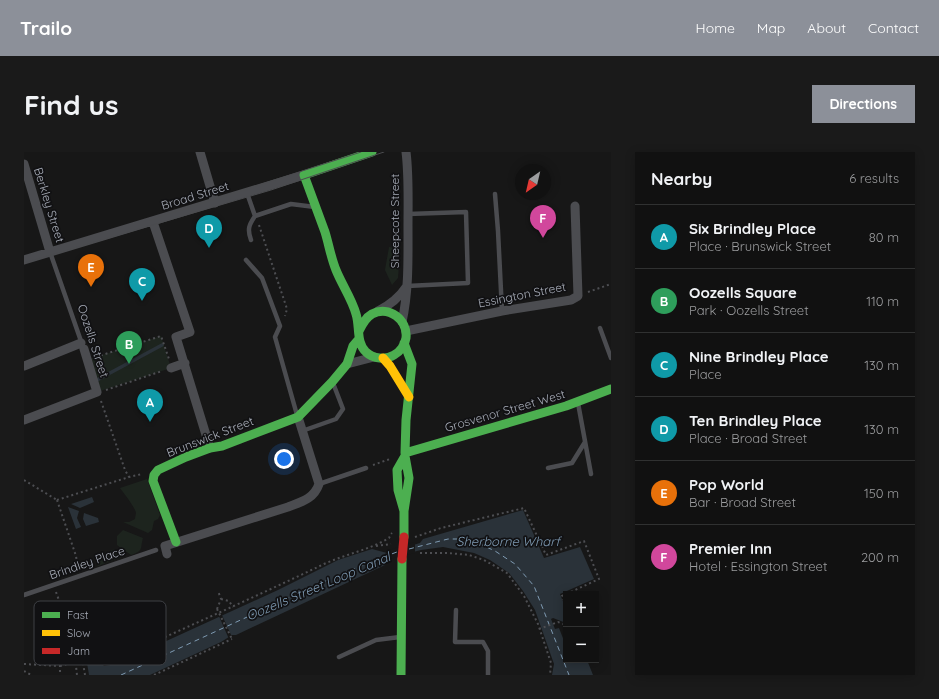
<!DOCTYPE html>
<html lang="en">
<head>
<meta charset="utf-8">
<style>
	:root { --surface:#111; --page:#1a1a1a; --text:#f1f3f6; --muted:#9c9d9f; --line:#303131; --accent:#8c9099 }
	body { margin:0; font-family:Quicksand,sans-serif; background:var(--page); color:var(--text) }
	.controls { position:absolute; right:12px; bottom:12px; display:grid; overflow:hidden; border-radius:0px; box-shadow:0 2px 10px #0003 }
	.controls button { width:36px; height:36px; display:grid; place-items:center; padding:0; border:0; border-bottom:1px solid var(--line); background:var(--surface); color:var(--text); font:20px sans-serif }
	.compass { position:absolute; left:491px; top:12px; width:36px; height:36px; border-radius:50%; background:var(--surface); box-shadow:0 2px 10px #0003; rotate:214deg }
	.you { position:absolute; left:260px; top:307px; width:14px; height:14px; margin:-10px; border:3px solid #fff; border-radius:50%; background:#1a73e8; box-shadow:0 0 0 6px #1a73e833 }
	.badge { display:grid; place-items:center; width:26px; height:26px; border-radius:50%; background:var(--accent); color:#fff; font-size:13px; font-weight:700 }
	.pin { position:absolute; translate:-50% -33px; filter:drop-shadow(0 1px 2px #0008) }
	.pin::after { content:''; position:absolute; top:21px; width:14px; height:12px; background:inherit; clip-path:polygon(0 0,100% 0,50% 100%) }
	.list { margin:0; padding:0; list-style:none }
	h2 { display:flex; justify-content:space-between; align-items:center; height:52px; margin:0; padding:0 16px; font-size:17px }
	h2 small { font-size:13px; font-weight:400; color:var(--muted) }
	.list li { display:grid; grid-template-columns:26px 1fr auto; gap:12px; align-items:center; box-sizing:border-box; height:64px; padding:0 16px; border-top:1px solid var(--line) }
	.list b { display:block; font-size:15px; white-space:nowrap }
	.list p { margin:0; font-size:13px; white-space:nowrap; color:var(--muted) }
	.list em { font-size:13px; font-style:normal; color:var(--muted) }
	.map { position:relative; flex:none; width:587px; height:523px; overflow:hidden; border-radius:0px }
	header { display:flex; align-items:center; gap:24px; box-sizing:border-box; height:56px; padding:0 20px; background:var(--accent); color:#fff }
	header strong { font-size:19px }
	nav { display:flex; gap:22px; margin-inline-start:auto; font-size:14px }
	.intro { display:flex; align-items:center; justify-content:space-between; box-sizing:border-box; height:96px; padding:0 24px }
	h1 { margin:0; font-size:28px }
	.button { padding:10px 18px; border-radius:0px; background:var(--accent); color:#fff; font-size:14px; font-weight:700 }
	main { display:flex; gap:24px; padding:0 24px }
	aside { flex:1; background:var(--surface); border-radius:0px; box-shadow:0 2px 10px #0003 }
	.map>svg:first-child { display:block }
	.green { fill:#1d241e }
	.water { fill:#2a3239 }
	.pier { fill:#171717 }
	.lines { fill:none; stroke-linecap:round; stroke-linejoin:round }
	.stream { stroke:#2a3239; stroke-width:3.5 }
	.ferry { stroke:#7f9bb3; stroke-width:1; stroke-dasharray:5 4; stroke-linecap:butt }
	.path { stroke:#4d4e52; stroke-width:2; stroke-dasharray:2 3; stroke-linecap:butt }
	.lane { stroke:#4b4c50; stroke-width:4.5 }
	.street { stroke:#4b4c50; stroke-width:9 }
	.fast { stroke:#4caf50; stroke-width:9 }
	.slow { stroke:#ffc107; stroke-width:9 }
	.tram { stroke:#4b4c4f; stroke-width:1 }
	.path-bridge { stroke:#4d4e52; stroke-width:2; stroke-dasharray:2 3; stroke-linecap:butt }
	.jam-bridge { stroke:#c62828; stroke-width:9 }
	.labels { text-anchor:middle; stroke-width:3.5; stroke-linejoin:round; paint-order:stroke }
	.street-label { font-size:12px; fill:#a8adb8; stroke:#111113 }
	.water-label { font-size:13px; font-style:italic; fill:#7f9bb3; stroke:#111113 }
	.key { fill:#111113; stroke:#3e4045; stroke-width:1 }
	.key-label { font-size:11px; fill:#a8adb8 }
</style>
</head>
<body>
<header>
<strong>Trailo</strong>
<nav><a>Home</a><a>Map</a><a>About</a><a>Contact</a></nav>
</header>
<div class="intro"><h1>Find us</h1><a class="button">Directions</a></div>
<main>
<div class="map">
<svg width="587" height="523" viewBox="0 0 587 523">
	<rect width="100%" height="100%" fill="#171717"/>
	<path class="green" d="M365 95 370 96 375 113 374 126 368 133 361 118Z
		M137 184 147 216 73 240 63 208Z
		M123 327 136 363 134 367 130 369 128 378 124 381 99 370H105L111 367C111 365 112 362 112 361 112 357 99 340 96 336Z
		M99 378 119 386C116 396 120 399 107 403L93 393V384Z
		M90 397 100 404 74 414C68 399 82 403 90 397Z"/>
	<path class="water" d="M68 345 70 350 56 356 47 352Z
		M44 355 55 359 53 366 57 375 52 377Z
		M499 358 520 406 556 395 570 427 536 442 542 457V471L529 466 527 467 531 477 535 476 542 494V508H563L569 523H528L530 512 511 458 499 439 485 421 466 408 450 401 419 395 397 398 365 406 361 413 212 483H208L197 490 126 523H65L61 499 71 497 76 510 80 514 92 512 254 438 314 408 348 397 363 401 396 391 399 387Z
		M60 361 74 366 75 370 62 374 59 367Z"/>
	<path class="pier" d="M391 390V401L366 407 365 411V398Z
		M197 461 208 485 205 487 194 462Z"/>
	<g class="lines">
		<path class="stream" d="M73 228 138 193"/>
		<path class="ferry" d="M385 397 424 387H438L454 391 471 399 491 412 510 434 545 523
			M97 523 308 426 362 404 373 400"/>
		<path class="path" d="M235 73 263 157 261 164
			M564 140 587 132
			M72 205 137 184 145 207
			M82 238 138 219
			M77 249 101 318 105 325
			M349 313 366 307
			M0 328 33 348
			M33 348 105 325 118 322
			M33 348 52 404 54 417
			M391 385 417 376 500 356 522 403 560 389 575 427 538 444 542 453
			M352 394 367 392
			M396 401H424L445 403 460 408 483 421 500 444 514 472 527 511 526 523
			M32 440 46 479 50 496 55 494 57 499
			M197 447 205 449 209 455
			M193 457 197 447 194 439
			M515 477 534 470 542 473
			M0 512 36 514V523
			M36 514 58 508
			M0 519 7 523
			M61 523 57 499 72 494 78 509 84 511C156 478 229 446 300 412 322 402 345 398 365 386L367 382 368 381
			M130 523 208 487"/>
		<path class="lane" d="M223 41 231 64
			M471 42 474 79 478 159
			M227 88C223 77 225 73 231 64L267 52 291 55
			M26 100 58 192
			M222 108 238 126 256 174 251 185 273 263
			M383 134 444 131 442 60 384 62
			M576 176 587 206
			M554 251 567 322
			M278 279 312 267 319 257 309 231
			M524 316 548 311 561 290
			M295 332 342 316
			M0 443 132 398
			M432 458 431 490H459L464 499V523
			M315 505 352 488 376 485"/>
		<path class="street" d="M176 0 191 51
			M0 12 26 100
			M129 70 166 180 152 185 186 296
			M0 108 280 23
			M354 159C366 153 375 146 383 134
			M378 170C385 138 384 106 384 74 384 50 385 24 382 0
			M382 179 478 159 547 148 554 144 551 54
			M323 212 350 205
			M0 214 57 191
			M147 216 161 211
			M0 268 73 240 60 197
			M143 402 141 394 264 355C277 350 290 347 295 332L274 265"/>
		<path class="fast" d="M335 179C338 173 341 166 348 162 365 153 384 168 382 186 381 193 376 200 370 203 362 208 349 207 342 200 332 191 336 174 332 162 328 147 318 133 312 118 307 106 305 93 301 80 294 61 287 42 280 23L348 0
			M380 191 388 212 382 268 381 301 542 254 587 237
			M380 359 374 338 373 318 381 304
			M380 385V359L385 326 381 304
			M152 390 129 329 130 323 134 318 162 305 186 296 198 294 274 265 308 230 323 212 329 194 335 187
			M377 523 378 407"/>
		<path class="slow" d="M359 206 366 214 385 245"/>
		<path class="tram" d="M126 68 337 0
			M0 111 247 38 360 0"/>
		<path class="path-bridge" d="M193 457 208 487
			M50 496 53 523"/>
		<path class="jam-bridge" d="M378 407 380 385"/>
	</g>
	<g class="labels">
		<g class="street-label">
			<text transform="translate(171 44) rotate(-17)" y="4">Broad Street</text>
			<text transform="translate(25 53) rotate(73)" y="4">Berkley Street</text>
			<text transform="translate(371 69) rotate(-90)" y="4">Sheepcote Street</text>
			<text transform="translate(498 143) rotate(-11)" y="4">Essington Street</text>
			<text transform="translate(69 189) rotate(72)" y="4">Oozells Street</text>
			<text transform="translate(481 259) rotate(-16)" y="4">Grosvenor Street West</text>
			<text transform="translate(186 285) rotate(-21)" y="4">Brunswick Street</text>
			<text transform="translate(63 411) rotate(-19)" y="4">Brindley Place</text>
		</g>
		<g class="water-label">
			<text x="484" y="394">Sherborne Wharf</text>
			<text transform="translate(294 434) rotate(-23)" y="5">Oozells Street Loop Canal</text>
		</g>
	</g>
	<rect x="10" y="449" width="132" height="64" rx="6" class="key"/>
	<rect x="18" y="460" width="18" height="6" fill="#4caf50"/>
	<rect x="18" y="478" width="18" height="6" fill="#ffc107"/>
	<rect x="18" y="496" width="18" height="6" fill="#c62828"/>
	<g class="key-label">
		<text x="43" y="467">Fast</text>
		<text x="43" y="485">Slow</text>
		<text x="43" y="503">Jam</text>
	</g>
</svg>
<div class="controls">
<button>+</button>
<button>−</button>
</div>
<svg class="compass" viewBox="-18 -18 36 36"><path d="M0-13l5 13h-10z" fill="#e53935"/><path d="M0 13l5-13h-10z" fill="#9c9d9f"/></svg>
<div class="you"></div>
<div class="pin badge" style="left:126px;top:270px;background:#0f9aa8">A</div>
<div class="pin badge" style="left:105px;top:212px;background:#2e9e5b">B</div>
<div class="pin badge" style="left:118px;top:149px;background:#0f9aa8">C</div>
<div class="pin badge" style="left:185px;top:96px;background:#0f9aa8">D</div>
<div class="pin badge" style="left:67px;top:135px;background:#e8710a">E</div>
<div class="pin badge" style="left:519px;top:86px;background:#d1479c">F</div>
</div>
<aside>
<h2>Nearby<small>6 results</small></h2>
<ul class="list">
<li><span class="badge" style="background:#0f9aa8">A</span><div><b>Six Brindley Place</b><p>Place · Brunswick Street</p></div><em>80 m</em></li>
<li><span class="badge" style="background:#2e9e5b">B</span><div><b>Oozells Square</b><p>Park · Oozells Street</p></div><em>110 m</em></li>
<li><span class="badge" style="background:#0f9aa8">C</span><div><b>Nine Brindley Place</b><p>Place</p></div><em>130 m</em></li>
<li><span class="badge" style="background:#0f9aa8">D</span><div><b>Ten Brindley Place</b><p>Place · Broad Street</p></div><em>130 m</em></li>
<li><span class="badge" style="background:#e8710a">E</span><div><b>Pop World</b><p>Bar · Broad Street</p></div><em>150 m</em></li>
<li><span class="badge" style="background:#d1479c">F</span><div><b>Premier Inn</b><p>Hotel · Essington Street</p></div><em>200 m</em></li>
</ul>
</aside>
</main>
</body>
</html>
